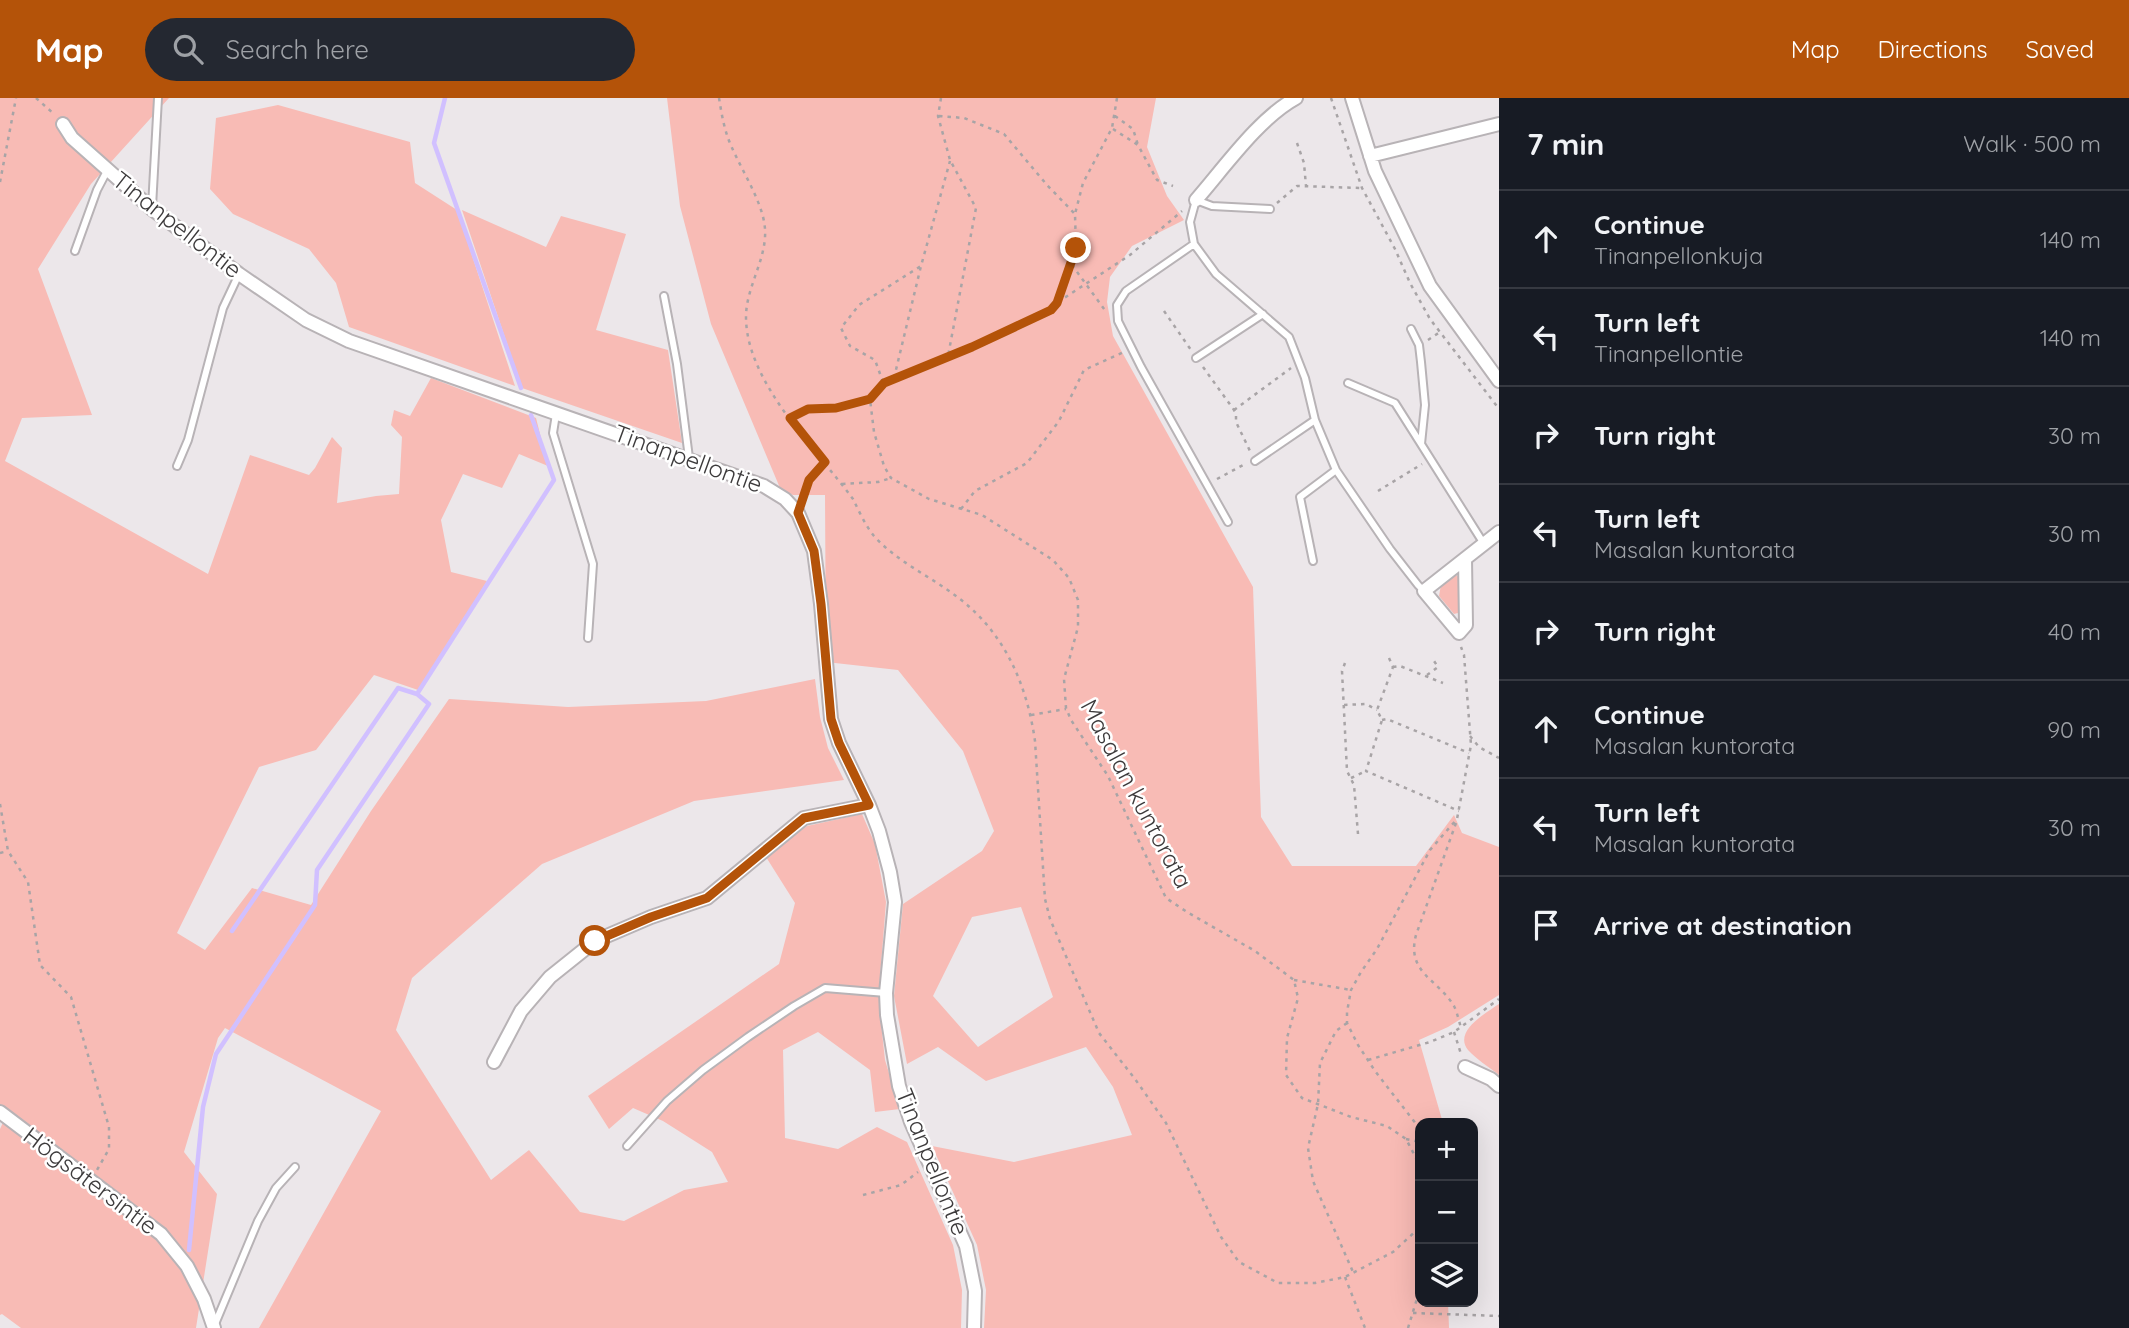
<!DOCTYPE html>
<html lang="en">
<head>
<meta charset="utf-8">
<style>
	:root { --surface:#171b24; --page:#242831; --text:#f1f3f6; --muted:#9ea1a6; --line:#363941; --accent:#b45309 }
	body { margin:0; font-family:Quicksand,sans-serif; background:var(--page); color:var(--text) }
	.controls { position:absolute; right:21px; bottom:21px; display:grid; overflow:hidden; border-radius:14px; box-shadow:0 7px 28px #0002 }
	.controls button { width:63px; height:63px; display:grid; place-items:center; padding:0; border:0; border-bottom:2px solid var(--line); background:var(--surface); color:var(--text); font:35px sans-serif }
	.stop { position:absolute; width:21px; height:21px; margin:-16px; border:5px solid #b45309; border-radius:50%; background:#fff }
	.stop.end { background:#b45309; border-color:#fff; box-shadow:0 2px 7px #0008 }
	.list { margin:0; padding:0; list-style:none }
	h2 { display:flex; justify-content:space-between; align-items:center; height:91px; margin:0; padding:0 28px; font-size:30px }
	h2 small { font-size:23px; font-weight:400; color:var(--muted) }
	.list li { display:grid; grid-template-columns:46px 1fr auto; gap:21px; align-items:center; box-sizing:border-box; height:98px; padding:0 28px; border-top:2px solid var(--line) }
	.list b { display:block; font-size:26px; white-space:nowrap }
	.list p { margin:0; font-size:23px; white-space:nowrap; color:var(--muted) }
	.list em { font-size:23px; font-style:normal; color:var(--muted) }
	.icon { flex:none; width:38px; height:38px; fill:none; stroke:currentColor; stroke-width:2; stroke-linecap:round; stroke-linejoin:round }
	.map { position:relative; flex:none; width:1499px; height:1230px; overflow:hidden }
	header { display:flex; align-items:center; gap:42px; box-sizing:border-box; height:98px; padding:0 35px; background:var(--accent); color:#fff }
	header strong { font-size:33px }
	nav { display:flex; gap:38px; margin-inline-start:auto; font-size:24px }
	.search { width:490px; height:63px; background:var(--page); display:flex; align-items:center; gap:18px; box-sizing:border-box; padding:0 24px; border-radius:38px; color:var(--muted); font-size:26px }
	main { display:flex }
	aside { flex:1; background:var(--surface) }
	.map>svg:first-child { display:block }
	.green { fill:#f8bbb5; fill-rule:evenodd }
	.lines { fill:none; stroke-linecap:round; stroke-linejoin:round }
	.stream { stroke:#d1c0ff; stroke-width:4.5 }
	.lane-casing { stroke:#b8b3b6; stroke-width:10 }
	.street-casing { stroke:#b8b3b6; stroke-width:16 }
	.path { stroke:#a8a4a6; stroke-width:2.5; stroke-dasharray:3.5 5; stroke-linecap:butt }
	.lane { stroke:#fff; stroke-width:6 }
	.street { stroke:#fff; stroke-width:12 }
	.route { stroke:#b45309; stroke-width:9 }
	.labels { text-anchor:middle; stroke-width:5; stroke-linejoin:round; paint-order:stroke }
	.street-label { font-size:24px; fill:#3d3b3c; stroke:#fff }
</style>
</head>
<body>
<header>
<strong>Map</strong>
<div class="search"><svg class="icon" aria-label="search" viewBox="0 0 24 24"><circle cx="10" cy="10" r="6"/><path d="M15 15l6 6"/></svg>Search here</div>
<nav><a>Map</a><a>Directions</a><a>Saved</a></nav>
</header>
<main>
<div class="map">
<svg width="1499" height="1230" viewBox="0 0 1499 1230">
	<rect width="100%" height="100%" fill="#ece7ea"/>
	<path class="green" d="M0 0H169L91 86 38 171 92 317 22 320 5 363 208 476 250 357 309 377 315 370 332 339 342 350 337 405 376 398 399 396 402 339 391 327 394 312 410 318 431 280 536 320 548 368 519 356 502 390 463 376 441 422 451 474 487 483 421 593 374 577 316 652 259 669 177 835 205 852 252 790 311 807 371 713 449 601 568 609 706 603 815 581 820 619 828 650 844 682 694 703 542 766 412 880 396 932 491 1082 529 1052 580 1114 624 1123 684 1092 728 1084 712 1054 663 1023 633 1010 609 1031 588 998 779 866 795 805 766 759 807 728 862 716 875 746 886 804 880 879V916L885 962 900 1011 875 1014 870 972 818 934 783 952 785 1040 838 1051 877 1029 907 1044 953 1147 962 1192 961 1230H259L381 1013 225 930 218 940 184 1054 217 1096 196 1230H21L2 1216 0 1217V1031L6 1018 0 1014Z
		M667 0H1156L1147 49 1167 98 1184 122 1132 148 1110 179 1107 204 1113 238 1253 489 1261 719 1292 768H1416L1454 717 1462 735 1499 749V897L1448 929 1419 942 1443 1025H1420V1204H1448L1449 1230H984L986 1192 977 1147 932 1048 1014 1064 1132 1037 1113 989 1086 949 986 983 938 949 907 966 894 898 903 806 982 753 994 733 963 653 898 572 826 564 825 397H793L780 390 711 226 680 108ZM1021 809 1053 899 978 949 933 898 972 819Z
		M278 7 410 44 415 85 457 112 515 288 349 229 336 185 309 151 233 116 210 91 216 20Z
		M462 112 546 149 561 118 626 136 596 232 668 252 682 345 522 290Z
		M1456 477 1460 480 1458 515 1454 516 1439 498 1441 487Z
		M1499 906V977C1489 969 1476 961 1468 952 1453 933 1486 915 1499 906Z"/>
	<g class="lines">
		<path class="stream" d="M445 0 434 45 521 290
			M232 833 398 590 417 596
			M189 1152 203 1009 216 956 315 807 317 772 429 606 417 596 554 382 531 317"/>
		<g class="lane-casing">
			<path id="lane" d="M152 109 158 0
				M1270 111 1212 108 1196 102 1190 124 1194 146 1216 176 1289 239 1305 280 1315 322 1336 372 1390 451 1418 487 1424 493
				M1194 146 1126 193 1117 207 1118 223 1141 269 1228 424
				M75 153 97 92 107 73
				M664 198 677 266 689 360
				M1411 231 1419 247 1421 264 1425 307 1421 346 1484 446
				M1196 260 1263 216
				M1348 285 1395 305 1421 346
				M556 316 553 335 593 466 588 540
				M1255 363 1315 322
				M177 368 188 342 223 210 239 176
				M1313 463 1300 399 1336 372
				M627 1048 667 1003 703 972 748 939 794 908 825 890 886 895
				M215 1226 258 1123 276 1090 295 1069"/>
		</g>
		<g class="street-casing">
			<path id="street" d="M1352 0 1375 73 1430 188 1499 283
				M63 26 72 40 152 111 239 176 306 222 349 243 764 388 785 401 798 415 814 453 821 506 831 621 839 645 869 707 879 733 890 774 895 804 886 895 887 917 899 988 911 1024 966 1148 975 1193 974 1230
				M1370 58 1499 26
				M1196 102C1224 70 1259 20 1296 0
				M1465 461 1466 527 1459 535 1424 493 1499 434
				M494 964 521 913 550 879 595 843 651 819 707 800 804 720 869 707
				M1465 969 1491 981 1499 988
				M0 1014 161 1136 187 1168 204 1201 214 1230"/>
		</g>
		<path class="path" d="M36 0 54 16
			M719 0C721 12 723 25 727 37 736 65 763 101 765 131 767 161 746 189 746 219 746 284 816 351 853 401 859 413 865 427 874 438 897 464 932 479 960 501 1005 536 1027 587 1035 643L1045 801 1050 821 1099 935 1135 981 1166 1025 1221 1139 1239 1164 1278 1185H1315L1345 1179 1393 1154 1418 1131 1420 1120
			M941 0 938 18 950 62 976 110 948 258
			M1117 0 1112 30 1083 85 1075 116 1076 150 1057 205 1051 212 1031 222 972 249 884 285 870 301 874 334 884 368 891 380 929 401 982 417 1053 462 1069 480 1078 502V529L1064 581 1066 610 1071 622 1108 678 1166 800 1187 814 1255 853 1294 882 1298 900 1287 940 1286 977 1302 1000 1351 1019 1387 1028 1406 1041 1416 1060 1420 1085
			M1331 0 1362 90 1395 151 1410 185 1430 221 1499 311
			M939 18 964 20 1004 36 1047 87 1075 116
			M1115 18 1133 31 1138 47
			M1113 31 1138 47 1157 82 1173 88
			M1297 45 1304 65 1306 88
			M0 84 16 0
			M1277 105 1297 88 1362 90
			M1072 167 1107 215
			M1058 204 1130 157 1182 113
			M1164 213 1191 252
			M1428 242 1440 234
			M1203 269 1234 312 1236 316V324L1250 353
			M894 280 921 168 950 63
			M883 284 875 262 850 248 841 230 859 207 921 168
			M1234 312 1291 270
			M790 320 808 311 836 310 870 301
			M1217 381 1245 366
			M842 386 878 384 891 380
			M1378 393 1422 366
			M802 402 809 382 825 364
			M961 411 975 393 1027 365 1059 323 1084 272 1124 254
			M1389 560 1393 569 1377 612 1382 622 1366 673 1459 713
			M1345 565 1342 573 1347 673 1354 687 1358 736
			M1393 569 1400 568 1443 585
			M1427 577 1438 569 1434 563
			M1344 607 1366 606 1377 612
			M1031 617 1066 611
			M1382 622 1387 621 1469 655
			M1470 638 1479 649 1499 660
			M1351 680 1366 673
			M0 706 8 753 28 784 40 867 71 899 109 1029V1051L97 1072
			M1456 725 1416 837C1406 875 1438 881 1454 908 1457 914 1459 923 1461 930
			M0 755 8 753
			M1294 882 1351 892
			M1347 925 1336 933 1320 965 1318 1006 1308 1050 1313 1083 1353 1174
			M1454 934 1461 956
			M1368 962 1430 944 1454 934 1499 901
			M1420 1031 1375 973 1358 947 1347 925V914L1351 892 1361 874 1377 851 1430 752 1457 721 1471 647 1464 557 1461 549
			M1406 1041 1420 1044
			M863 1097 901 1087 918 1074
			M1345 1179 1365 1230
			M1413 1215 1499 1218
			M1408 1230 1420 1191"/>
		<use href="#lane" class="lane"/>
		<use href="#street" class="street"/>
	</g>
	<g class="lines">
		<path class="route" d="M595 843 651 819 707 800 804 720 869 707 839 645 831 621 821 506 814 453 798 415 809 382 825 364 790 320 808 311 836 310 870 301 884 285 972 249 1051 212 1057 205 1076 150"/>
	</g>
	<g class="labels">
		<g class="street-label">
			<text transform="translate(177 127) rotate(38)" y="8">Tinanpellontie</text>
			<text transform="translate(688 361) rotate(20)" y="8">Tinanpellontie</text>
			<text transform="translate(1136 696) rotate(62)" y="8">Masalan kuntorata</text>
			<text transform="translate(932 1064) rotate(68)" y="8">Tinanpellontie</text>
			<text transform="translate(90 1083) rotate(37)" y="8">Högsätersintie</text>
		</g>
	</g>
</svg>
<div class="controls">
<button>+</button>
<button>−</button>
<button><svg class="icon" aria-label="layers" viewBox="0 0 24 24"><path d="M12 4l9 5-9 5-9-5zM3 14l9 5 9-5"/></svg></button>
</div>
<div class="stop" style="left:595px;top:843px"></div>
<div class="stop end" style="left:1076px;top:150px"></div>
</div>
<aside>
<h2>7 min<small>Walk · 500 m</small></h2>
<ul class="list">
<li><svg class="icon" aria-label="ahead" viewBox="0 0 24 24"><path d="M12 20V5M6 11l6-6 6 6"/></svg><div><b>Continue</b><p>Tinanpellonkuja</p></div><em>140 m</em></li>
<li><svg class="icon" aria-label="left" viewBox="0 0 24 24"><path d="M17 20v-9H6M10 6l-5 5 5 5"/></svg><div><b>Turn left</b><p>Tinanpellontie</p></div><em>140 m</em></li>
<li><svg class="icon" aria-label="right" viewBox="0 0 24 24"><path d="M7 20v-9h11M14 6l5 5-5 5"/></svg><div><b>Turn right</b></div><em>30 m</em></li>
<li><svg class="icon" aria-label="left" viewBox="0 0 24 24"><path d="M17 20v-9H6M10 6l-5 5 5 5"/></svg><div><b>Turn left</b><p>Masalan kuntorata</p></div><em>30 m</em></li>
<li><svg class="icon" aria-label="right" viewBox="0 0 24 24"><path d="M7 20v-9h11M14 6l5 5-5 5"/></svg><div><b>Turn right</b></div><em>40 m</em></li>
<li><svg class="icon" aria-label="ahead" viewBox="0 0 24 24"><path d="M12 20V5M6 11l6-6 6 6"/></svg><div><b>Continue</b><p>Masalan kuntorata</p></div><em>90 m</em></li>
<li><svg class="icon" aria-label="left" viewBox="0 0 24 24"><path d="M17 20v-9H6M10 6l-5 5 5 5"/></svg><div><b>Turn left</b><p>Masalan kuntorata</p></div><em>30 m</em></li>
<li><svg class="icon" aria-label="arrive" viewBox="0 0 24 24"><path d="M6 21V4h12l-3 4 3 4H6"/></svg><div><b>Arrive at destination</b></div></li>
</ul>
</aside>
</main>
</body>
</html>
